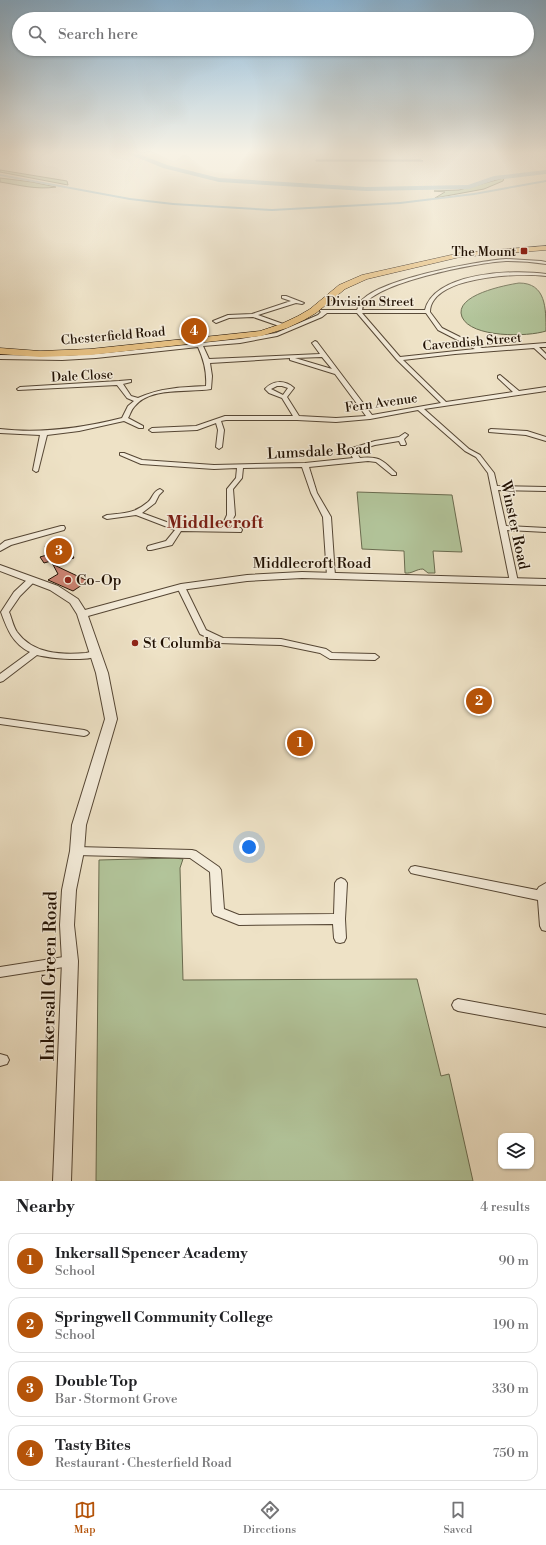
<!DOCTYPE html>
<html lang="en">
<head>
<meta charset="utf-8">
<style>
	:root { --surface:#fff; --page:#f2f2f2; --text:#202124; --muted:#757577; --line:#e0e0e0; --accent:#b45309 }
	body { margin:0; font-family:"Libre Bodoni",serif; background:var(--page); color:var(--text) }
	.controls { position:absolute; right:12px; bottom:12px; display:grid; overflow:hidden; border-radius:8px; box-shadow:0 1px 3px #0004 }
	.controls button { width:36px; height:36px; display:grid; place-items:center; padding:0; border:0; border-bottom:1px solid var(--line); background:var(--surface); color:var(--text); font:20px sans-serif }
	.you { position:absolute; left:249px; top:847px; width:14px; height:14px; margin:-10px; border:3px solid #fff; border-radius:50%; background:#1a73e8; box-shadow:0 0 0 6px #1a73e833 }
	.badge { display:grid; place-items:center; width:26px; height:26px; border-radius:50%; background:var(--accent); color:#fff; font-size:13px; font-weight:700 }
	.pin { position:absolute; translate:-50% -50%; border:2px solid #fff; box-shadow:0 1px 4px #0006 }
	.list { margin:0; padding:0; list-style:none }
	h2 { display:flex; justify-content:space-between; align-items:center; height:52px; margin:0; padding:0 16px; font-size:17px }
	h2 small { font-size:13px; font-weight:400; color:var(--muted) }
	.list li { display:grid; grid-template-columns:26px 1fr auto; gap:12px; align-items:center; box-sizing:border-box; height:56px; margin:0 8px 8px; padding:0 8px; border:1px solid var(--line); border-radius:12px }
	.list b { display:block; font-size:15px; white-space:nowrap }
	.list p { margin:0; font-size:13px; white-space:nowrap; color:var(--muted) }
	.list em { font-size:13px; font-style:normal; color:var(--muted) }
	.icon { flex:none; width:22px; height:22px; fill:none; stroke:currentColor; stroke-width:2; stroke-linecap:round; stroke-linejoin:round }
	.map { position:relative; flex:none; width:546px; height:1181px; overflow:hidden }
	.search { position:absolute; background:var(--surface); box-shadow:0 1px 3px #0004; left:12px; right:12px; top:12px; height:44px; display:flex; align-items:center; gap:10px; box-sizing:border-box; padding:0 14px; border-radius:22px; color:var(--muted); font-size:15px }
	.sheet { height:308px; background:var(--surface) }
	nav { display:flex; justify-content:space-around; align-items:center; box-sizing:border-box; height:56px; border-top:1px solid var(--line); background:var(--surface); font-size:11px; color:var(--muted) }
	nav a { display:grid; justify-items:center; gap:2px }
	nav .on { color:var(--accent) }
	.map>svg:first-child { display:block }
	.green { fill:#b2c49a; stroke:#6a6b4f }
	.water { fill:#9fbbc0; stroke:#6d7775 }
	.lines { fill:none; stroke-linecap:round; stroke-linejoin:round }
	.canal { fill:#9fbbc0; fill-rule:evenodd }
	.river { fill:#9fbbc0; fill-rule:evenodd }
	.building { fill:#cc8372; stroke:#221204 }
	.minor-casing { stroke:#554634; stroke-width:2 }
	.tertiary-casing { stroke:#554634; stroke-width:2 }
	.trunk-casing { stroke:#221204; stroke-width:1 }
	.minor { fill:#f4ecda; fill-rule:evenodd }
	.tertiary { fill:#f4ecda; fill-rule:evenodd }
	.trunk { fill:#e7c183; fill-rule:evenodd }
	.poi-dot { fill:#8f2418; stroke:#f4ecda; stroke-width:1.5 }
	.labels { text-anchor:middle; stroke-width:3; stroke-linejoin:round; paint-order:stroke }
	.far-poi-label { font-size:13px; fill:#221204; stroke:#f4ecda; text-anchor:end }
	.far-street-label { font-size:13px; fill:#221204; stroke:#f4ecda }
	.street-label { font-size:15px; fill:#221204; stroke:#f4ecda }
	.poi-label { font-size:15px; fill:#221204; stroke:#f4ecda; text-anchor:start }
	.quarter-label { font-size:17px; font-weight:bold; fill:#7a1f14; stroke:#f4ecda }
	.near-street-label { font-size:18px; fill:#221204; stroke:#f4ecda }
</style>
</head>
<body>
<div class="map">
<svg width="546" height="1181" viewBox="0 0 546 1181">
	<rect width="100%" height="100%" fill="#eee2c6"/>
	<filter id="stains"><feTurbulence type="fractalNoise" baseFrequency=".005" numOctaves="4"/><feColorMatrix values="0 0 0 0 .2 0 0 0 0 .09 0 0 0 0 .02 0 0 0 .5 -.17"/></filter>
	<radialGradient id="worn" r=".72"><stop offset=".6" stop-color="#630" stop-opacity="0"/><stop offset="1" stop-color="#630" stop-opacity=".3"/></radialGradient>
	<path class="green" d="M0 170 67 181 68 185 0 172Z
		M0 178 32 182 56 187C37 190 19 185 0 182Z
		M504 178 503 181 484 189 435 198 445 192 434 191 459 190Z
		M519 283C546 283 546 308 546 331 528 337 471 338 462 317 453 295 506 285 519 283Z
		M357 492 452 495 462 552 433 551 435 573H428L423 569C416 569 412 574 405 573L404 551 362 549Z
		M174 858 183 859 180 868 183 980 417 979 441 1076 449 1074 473 1181H96L99 860Z"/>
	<path class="water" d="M316 160H421L423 161H316Z"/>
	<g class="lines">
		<path class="canal" d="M0 174 130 198 173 203 272 209 400 202 474 193 546 180V182L474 195 400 204 272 211 173 205 130 200 0 176Z"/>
		<path class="river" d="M124 152H134L167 165 219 178 366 187 468 185 494 176 546 170V174L495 180 469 189 366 191 219 182 163 168Z"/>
	</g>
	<path class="building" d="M58 543 62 549 67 547 74 558 52 564 88 581 73 591 48 580 58 574 51 561 44 563 40 557 50 554 45 546Z"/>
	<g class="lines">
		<g class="minor-casing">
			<path id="minor" d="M506 259 541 261 546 262V264C533 262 519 261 506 261 481 262 366 283 362 310H425C434 272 515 269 546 274V276C519 273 451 276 434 300 431 304 430 308 430 312L442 328 482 348 546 343V347H539L546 354V359L534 348 455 354 403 360 446 402 513 392 498 378V376L500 375 519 391 546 387V391L424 409 469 449 480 455 494 473 497 486 546 487V491L498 490 506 526 546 528V532L507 530 518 582 517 584H511L510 582 488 473 476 457 465 451 418 410 370 419 336 422 297 420H226L221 421 224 430 222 447 219 449 216 447 218 430 216 423 197 430 152 432 149 430 152 428 196 426 225 416H293L282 398 269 393 265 389C273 380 285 380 294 388L287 397 299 416 336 418 366 416 335 374 290 360V358L210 363 212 376 211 389C188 393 150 386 134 407 131 410 130 415 128 418L143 426V428H139L124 421 79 431 47 435 38 471 36 472 33 470 40 435 0 433V429C42 434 82 428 122 418L128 406 134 401 127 398 117 385 18 390 17 389 20 387 119 381 131 380V382L123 384 131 396 138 398C159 388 183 387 206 386 207 372 204 360 198 347L96 358 62 360 0 359V355L62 356 96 354 196 344 194 341 197 339 201 343 240 339 276 333 318 315 321 312 320 311V310H357C358 309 358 305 359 304 372 280 478 261 506 259ZM327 313H357L397 360 441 403 372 415 317 342 315 341 312 343 320 354 209 359 203 346 240 343 277 336 322 317ZM362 313H426L438 330 475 349 400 357ZM322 357 332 369 295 358ZM277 386H282L288 388 283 395 271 389Z
				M282 296H286L304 303 302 304 296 303 258 315 286 325V327H282L253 317 229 318 216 323 213 321 228 315 252 314 291 301 282 298Z
				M491 429 527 431 546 437V441L526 435 489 432V430Z
				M405 433 408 435 404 439 406 444 405 445H401L399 441 375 445 355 451 360 458C380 456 382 460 396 473V475H392L376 462 368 461 309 467 317 493 331 517 335 576 334 578H331L327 576 323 517 311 493 302 467 243 468 242 478 233 489 235 515 228 528H241L242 530 241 532 181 531 172 545 151 550H148L147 548 148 546 166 541 175 530 136 515 107 519 103 517 107 515C124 513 134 514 148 502 153 498 152 492 160 489L163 491 159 495 155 503 142 513 180 527 221 528 227 515V489L236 478 237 468 214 469 141 464 120 455V453H124L142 460 214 465 305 463 353 458 348 450 349 449 375 441 399 437Z
				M61 526H64L65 528 64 530 11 545 0 551V545L5 541Z
				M29 578H35L36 580 20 596 9 612C12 619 13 626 17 632 33 654 61 655 86 653 91 652 96 650 100 654 91 663 49 658 37 655L3 681 0 682V674L30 652C13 644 7 629 1 612L14 592Z
				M178 585H181L185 587 206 630 223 638 281 639 326 649 332 653 375 654 379 657 375 660 330 659 320 653 281 645 219 643 200 634 177 587Z
				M0 718 84 730 87 731 89 733 87 735 84 736 0 724Z
				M77 847 192 850 196 851 219 867 221 870 224 909 239 915 334 914 335 883 337 880 341 878 345 880 347 883 345 919 346 938 344 942 340 943 336 942 334 938 333 924 239 925 214 915 212 912 210 872 190 858 77 855 73 854 72 851 73 848Z
				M415 866 537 890 539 887 546 883V931L542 930 540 926 538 900 415 874 411 873 409 870 411 867Z
				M70 956 74 957 76 961 74 965 70 966 0 977V967Z
				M458 999 546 1015V1027L458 1011 454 1009 452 1005 454 1001Z
				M0 1054 7 1056 9 1060 7 1064 0 1066Z"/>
		</g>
		<g class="tertiary-casing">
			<path id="tertiary" d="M0 565 58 586 78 599 85 610 181 584 247 575 302 572 546 579V585L302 578 247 581 181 590 88 616 108 673 117 719 86 825 84 851 76 890 74 925 78 961 71 1181H53L62 961 60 925 62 890 70 851 72 825 105 719 96 673 77 614 70 603 50 590 0 571Z"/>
		</g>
		<g class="trunk-casing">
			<path id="trunk" d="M546 246V250L460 257 367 279 345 289 316 313 304 320 287 328 261 336 90 355 40 357 0 354V348L40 351 90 349 260 331 281 324 298 316 310 309 339 285 362 275 460 253Z"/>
		</g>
		<use href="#minor" class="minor"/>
		<use href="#tertiary" class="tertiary"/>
		<use href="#trunk" class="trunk"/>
	</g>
	<linearGradient id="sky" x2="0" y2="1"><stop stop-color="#8bb7d8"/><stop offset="0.48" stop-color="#f7f2e5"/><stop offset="1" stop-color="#f7f2e5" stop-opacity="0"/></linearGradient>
	<rect width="546" height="318" fill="url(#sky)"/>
	<g class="poi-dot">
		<rect x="520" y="247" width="8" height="8" rx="2"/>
		<circle cx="68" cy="580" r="4"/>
		<circle cx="135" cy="643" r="4"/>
	</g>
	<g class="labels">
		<g class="far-poi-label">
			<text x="516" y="256">The Mount</text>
		</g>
		<g class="far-street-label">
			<text x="370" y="306">Division Street</text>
			<text transform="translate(113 335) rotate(-5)" y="5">Chesterfield Road</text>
			<text transform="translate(472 341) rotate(-5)" y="5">Cavendish Street</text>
			<text transform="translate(82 375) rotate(-3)" y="5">Dale Close</text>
			<text transform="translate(381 402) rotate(-8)" y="5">Fern Avenue</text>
		</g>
		<g class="street-label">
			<text transform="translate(319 451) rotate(-3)" y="5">Lumsdale Road</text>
			<text transform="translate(515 525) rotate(78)" y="5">Winster Road</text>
			<text x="312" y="568">Middlecroft Road</text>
		</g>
		<g class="poi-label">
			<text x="76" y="585">Co-Op</text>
			<text x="143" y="648">St Columba</text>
		</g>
		<g class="quarter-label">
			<text x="215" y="528">Middlecroft</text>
		</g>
		<g class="near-street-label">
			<text transform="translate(49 976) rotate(-89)" y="6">Inkersall Green Road</text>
		</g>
	</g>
	<rect width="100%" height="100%" filter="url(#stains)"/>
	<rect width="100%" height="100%" fill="url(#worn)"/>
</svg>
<div class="controls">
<button><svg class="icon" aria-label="layers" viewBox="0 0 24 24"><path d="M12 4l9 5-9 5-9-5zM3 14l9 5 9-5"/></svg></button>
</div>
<div class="you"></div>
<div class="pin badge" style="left:300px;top:743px">1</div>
<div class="pin badge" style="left:479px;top:701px">2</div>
<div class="pin badge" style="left:59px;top:551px">3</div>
<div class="pin badge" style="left:194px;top:331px">4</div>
<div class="search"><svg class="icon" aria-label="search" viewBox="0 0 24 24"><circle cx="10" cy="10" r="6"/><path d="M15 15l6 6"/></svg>Search here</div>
</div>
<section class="sheet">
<h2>Nearby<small>4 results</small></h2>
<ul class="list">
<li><span class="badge">1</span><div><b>Inkersall Spencer Academy</b><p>School</p></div><em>90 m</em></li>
<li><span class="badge">2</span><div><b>Springwell Community College</b><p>School</p></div><em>190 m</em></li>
<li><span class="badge">3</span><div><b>Double Top</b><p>Bar · Stormont Grove</p></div><em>330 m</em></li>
<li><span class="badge">4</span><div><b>Tasty Bites</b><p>Restaurant · Chesterfield Road</p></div><em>750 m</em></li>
</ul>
</section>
<nav>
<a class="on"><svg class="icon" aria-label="map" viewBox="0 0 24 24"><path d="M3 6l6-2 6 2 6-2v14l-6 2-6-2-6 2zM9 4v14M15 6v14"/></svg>Map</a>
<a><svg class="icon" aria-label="directions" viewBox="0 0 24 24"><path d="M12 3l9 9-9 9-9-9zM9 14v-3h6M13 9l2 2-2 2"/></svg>Directions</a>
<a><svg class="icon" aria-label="saved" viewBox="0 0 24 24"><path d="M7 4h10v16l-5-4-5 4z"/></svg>Saved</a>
</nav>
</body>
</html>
